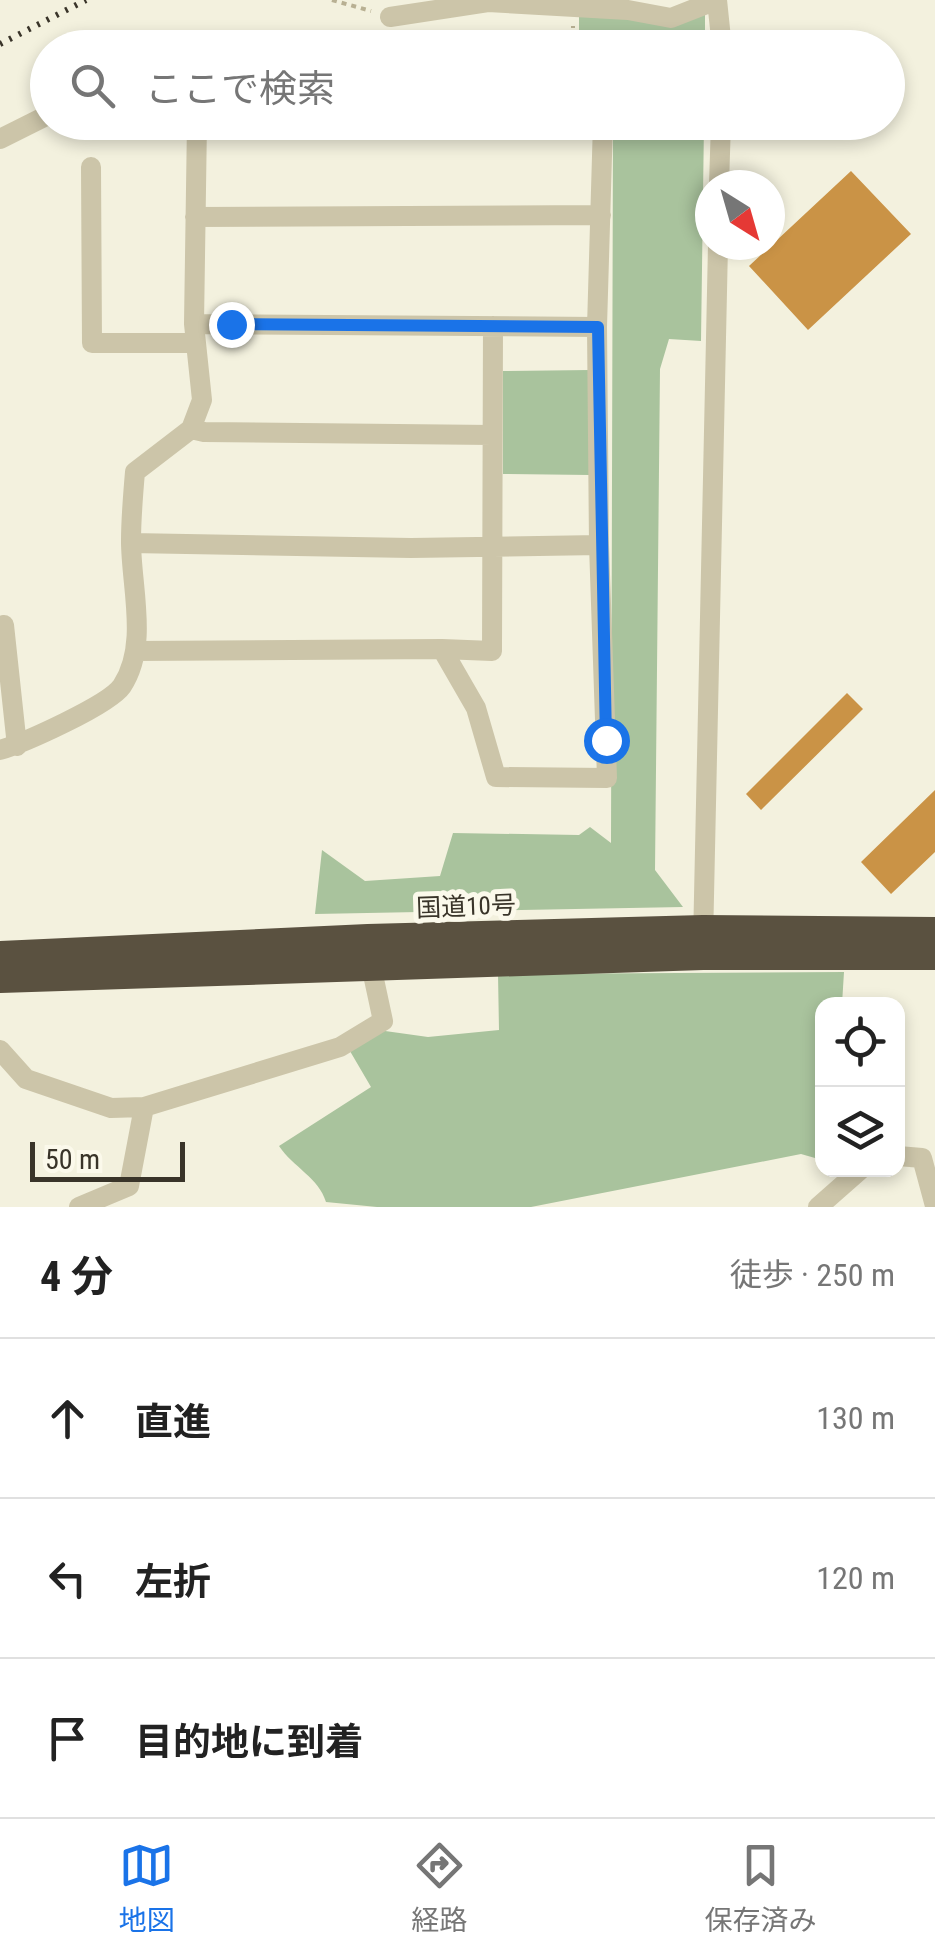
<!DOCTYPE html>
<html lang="ja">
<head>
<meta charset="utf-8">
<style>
	:root { --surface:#fff; --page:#f2f2f2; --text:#222; --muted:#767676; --line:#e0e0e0; --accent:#1a73e8 }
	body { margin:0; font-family:"Roboto Condensed","Noto Sans JP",sans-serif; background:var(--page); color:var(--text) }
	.controls { position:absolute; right:30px; bottom:30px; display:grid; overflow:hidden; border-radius:20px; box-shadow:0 5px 15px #0003 }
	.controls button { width:90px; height:90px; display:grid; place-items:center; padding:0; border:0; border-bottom:2px solid var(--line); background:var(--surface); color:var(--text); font:50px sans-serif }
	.compass { position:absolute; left:695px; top:170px; width:90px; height:90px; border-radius:50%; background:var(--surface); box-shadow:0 5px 15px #0003; rotate:143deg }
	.scale { position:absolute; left:30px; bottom:25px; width:155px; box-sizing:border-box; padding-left:10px; border:5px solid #393429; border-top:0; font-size:28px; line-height:35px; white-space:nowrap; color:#393429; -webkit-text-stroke:8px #fbf9eb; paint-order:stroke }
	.stop { position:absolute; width:30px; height:30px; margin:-22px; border:8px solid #1a73e8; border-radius:50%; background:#fff }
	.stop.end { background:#1a73e8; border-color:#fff; box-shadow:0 2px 10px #0008 }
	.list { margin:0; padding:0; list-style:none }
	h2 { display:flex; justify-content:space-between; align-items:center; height:130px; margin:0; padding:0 40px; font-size:42px }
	h2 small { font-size:32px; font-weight:400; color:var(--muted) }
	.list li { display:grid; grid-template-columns:65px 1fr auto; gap:30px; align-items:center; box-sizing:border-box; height:160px; padding:0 40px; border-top:2px solid var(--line) }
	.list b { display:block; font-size:38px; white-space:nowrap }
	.list em { font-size:32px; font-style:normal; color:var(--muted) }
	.icon { flex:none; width:55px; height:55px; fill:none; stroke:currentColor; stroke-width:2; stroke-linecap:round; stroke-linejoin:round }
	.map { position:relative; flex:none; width:935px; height:1207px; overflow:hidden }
	.search { position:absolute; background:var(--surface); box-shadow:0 5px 15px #0003; left:30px; right:30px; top:30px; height:110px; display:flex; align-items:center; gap:25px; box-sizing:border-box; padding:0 35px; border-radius:55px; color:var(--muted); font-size:38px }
	.sheet { height:610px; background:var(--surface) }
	nav { display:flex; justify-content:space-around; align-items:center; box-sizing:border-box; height:140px; border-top:2px solid var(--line); background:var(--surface); font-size:28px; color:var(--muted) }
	nav a { display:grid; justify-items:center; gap:5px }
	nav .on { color:var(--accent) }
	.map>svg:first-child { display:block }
	.green { fill:#a9c39d }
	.building { fill:#ca9346 }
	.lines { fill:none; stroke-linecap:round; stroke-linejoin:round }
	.path { stroke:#b8b093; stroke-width:4; stroke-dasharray:5 5; stroke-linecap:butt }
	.minor { stroke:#ccc5a9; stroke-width:20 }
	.highway { stroke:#5a5140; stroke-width:30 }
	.rail { stroke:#393429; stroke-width:6; stroke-dasharray:2.5 8; stroke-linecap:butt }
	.route { stroke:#1a73e8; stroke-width:12 }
	.labels { text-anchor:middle; stroke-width:10; stroke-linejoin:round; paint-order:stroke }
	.street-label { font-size:25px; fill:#393429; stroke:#fbf9eb }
</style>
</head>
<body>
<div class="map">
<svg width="935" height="1207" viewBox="0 0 935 1207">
	<rect width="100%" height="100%" fill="#f3f1de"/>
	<path class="green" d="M705 8V47L579 48V13Z
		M613 123H704L701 341 669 339 660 369 655 870 683 907 315 914 322 850 365 881 440 876 453 833 579 835 590 827 611 843Z
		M590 370V475L503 474V371Z
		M844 972 842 1004H822V1160L801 1154 531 1207H377L326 1202C319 1178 293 1167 279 1146L371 1087 347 1046 378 1030 428 1037 499 1030 498 974Z"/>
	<path class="building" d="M851 171 911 234 808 330 749 266Z
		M847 693 863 709 761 810 746 794Z
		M935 790V852L891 894 861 862Z"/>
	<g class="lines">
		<path class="path" d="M332 0 371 11
			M573 48V26"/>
		<path class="minor" d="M717 0 722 48
			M390 17 488 2 628 10 671 18 717 0
			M0 139 48 115
			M91 167 92 343H196
			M719 185 721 122
			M195 217 601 215
			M194 324 597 327
			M191 429 204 432 492 435
			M131 543 411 548 599 545
			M4 625 17 746
			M442 649 492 651 493 326
			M135 651 442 649 476 708 496 777 607 778 599 545 597 327 603 122
			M0 750C24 743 109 705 122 686 149 645 131 587 131 541 131 518 133 495 135 472L191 429 202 400 194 324 197 122
			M703 943 718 245
			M0 1050 26 1079 111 1108 144 1107 340 1047 383 1021 369 956
			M898 1156 922 1158 935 1206
			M79 1207 129 1186 144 1107
			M818 1207 860 1170"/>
		<path class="highway" d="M0 956 368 939 703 930 935 932
			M0 978 703 955H935"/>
		<path class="rail" d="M0 44 86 0"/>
	</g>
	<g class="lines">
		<path class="route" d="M231 324 598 327 606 740"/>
	</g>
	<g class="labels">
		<g class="street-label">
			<text transform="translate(466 906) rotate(-2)" y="9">国道10号</text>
		</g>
	</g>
</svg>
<div class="controls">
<button><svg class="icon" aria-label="locate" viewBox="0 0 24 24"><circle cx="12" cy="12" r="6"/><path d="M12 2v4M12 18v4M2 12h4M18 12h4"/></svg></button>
<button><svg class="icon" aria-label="layers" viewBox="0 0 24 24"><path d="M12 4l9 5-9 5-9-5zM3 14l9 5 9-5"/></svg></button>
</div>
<svg class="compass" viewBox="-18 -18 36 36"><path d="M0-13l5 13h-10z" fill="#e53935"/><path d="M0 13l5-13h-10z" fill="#767676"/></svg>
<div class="scale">50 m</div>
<div class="stop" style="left:606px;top:740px"></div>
<div class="stop end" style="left:231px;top:324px"></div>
<div class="search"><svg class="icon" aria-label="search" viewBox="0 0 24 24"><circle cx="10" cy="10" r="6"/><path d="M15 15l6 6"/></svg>ここで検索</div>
</div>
<section class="sheet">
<h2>4 分<small>徒歩 · 250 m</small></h2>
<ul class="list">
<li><svg class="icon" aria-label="ahead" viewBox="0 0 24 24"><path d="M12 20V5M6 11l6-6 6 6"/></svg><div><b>直進</b></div><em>130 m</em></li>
<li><svg class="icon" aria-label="left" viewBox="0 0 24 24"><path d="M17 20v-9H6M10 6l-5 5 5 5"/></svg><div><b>左折</b></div><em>120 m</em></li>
<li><svg class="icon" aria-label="arrive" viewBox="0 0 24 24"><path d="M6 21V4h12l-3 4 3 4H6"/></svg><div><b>目的地に到着</b></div></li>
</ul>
</section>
<nav>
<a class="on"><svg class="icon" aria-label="map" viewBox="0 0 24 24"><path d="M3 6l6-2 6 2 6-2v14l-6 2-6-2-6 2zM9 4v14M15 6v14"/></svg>地図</a>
<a><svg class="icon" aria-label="directions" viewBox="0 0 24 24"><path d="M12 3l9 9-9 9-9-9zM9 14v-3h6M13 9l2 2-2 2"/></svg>経路</a>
<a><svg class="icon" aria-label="saved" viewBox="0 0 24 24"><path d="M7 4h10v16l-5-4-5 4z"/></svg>保存済み</a>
</nav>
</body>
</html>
